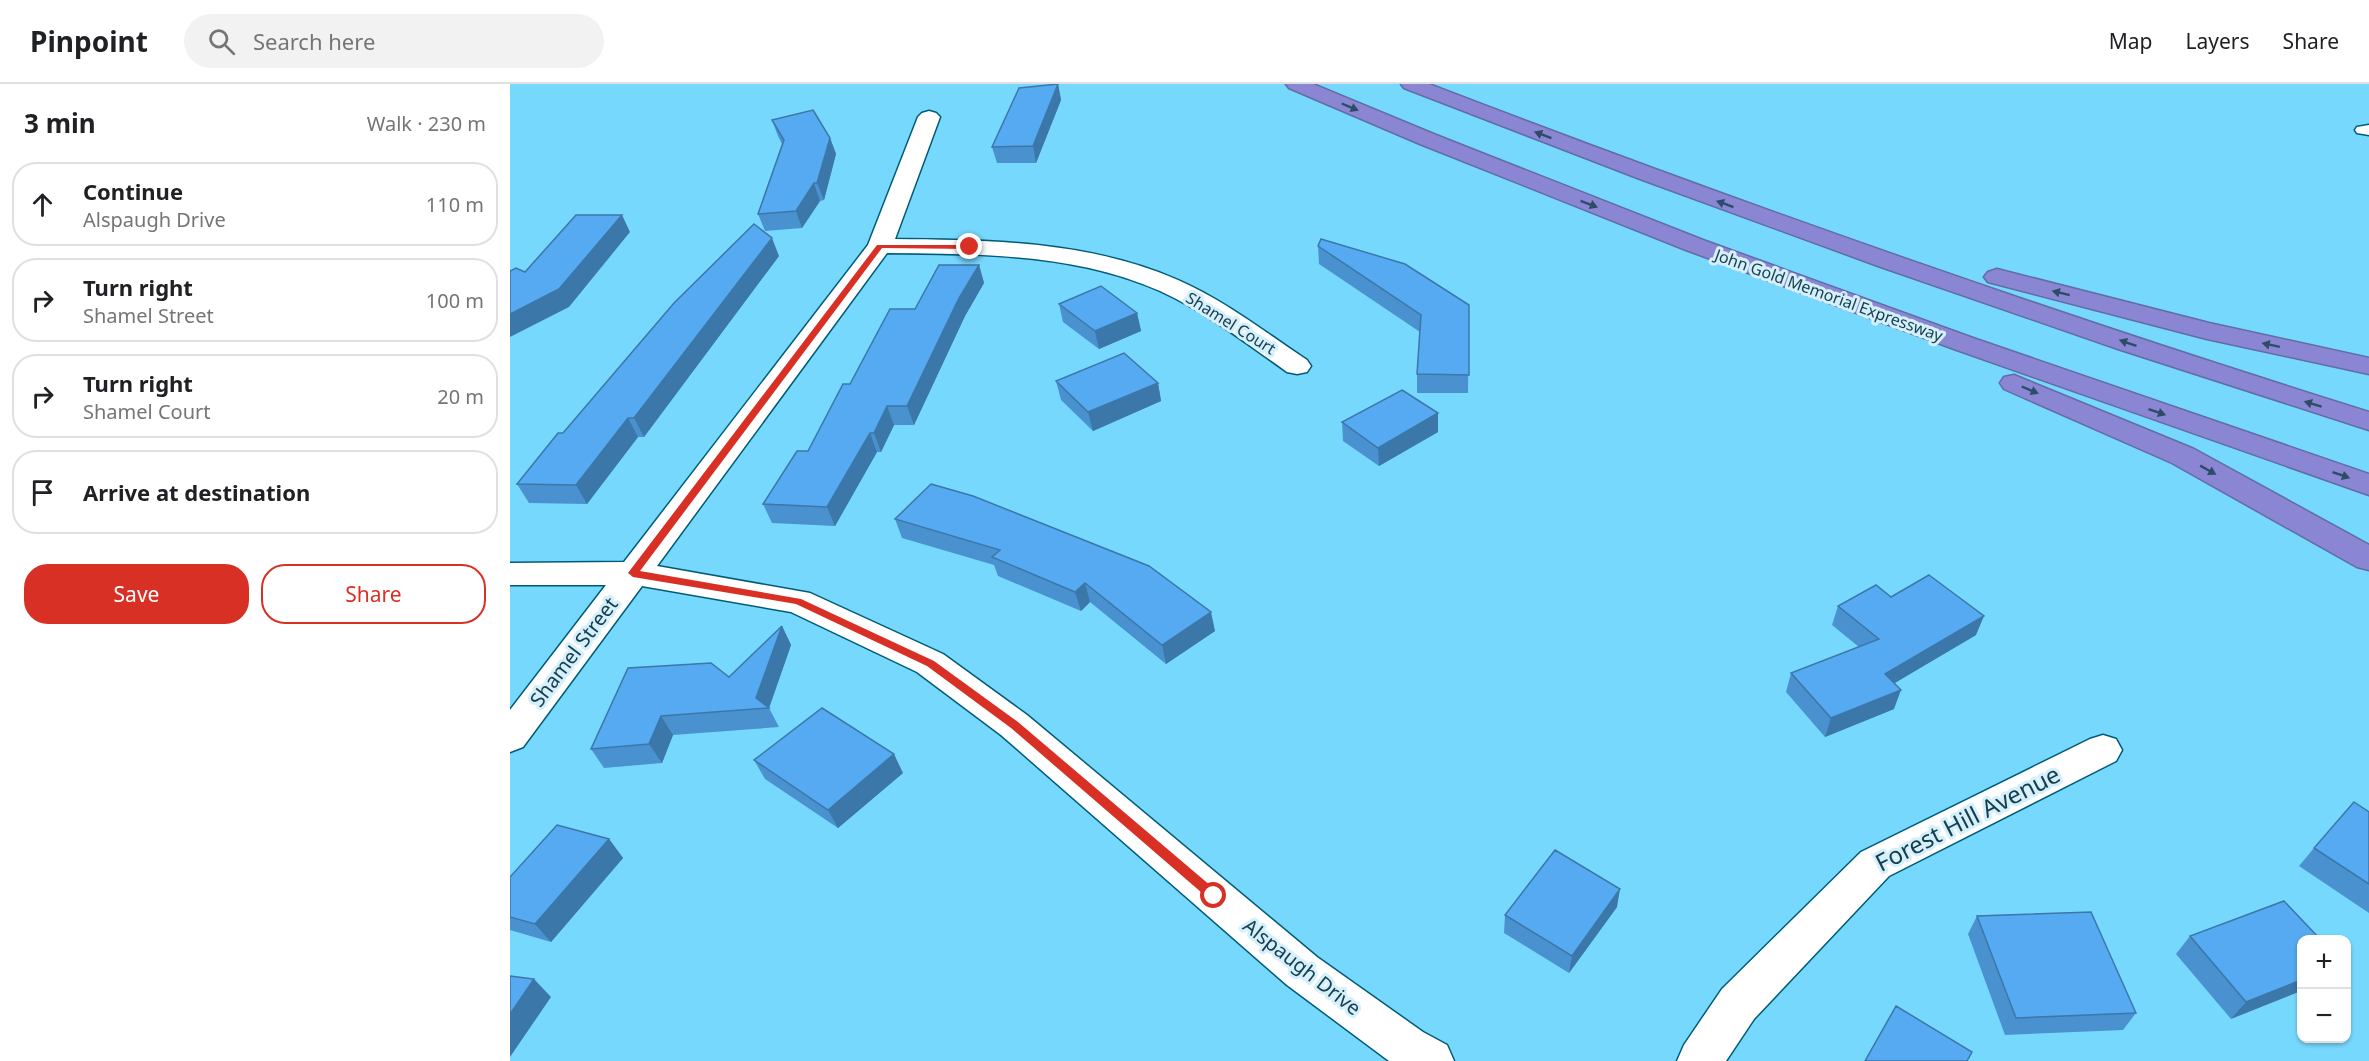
<!DOCTYPE html>
<html lang="en">
<head>
<meta charset="utf-8">
<style>
	:root { --surface:#fff; --page:#f2f2f2; --text:#202124; --muted:#757577; --line:#e0e0e0; --accent:#d93025 }
	body { margin:0; font-family:"Noto Sans",sans-serif; background:var(--page); color:var(--text) }
	.controls { position:absolute; right:18px; bottom:18px; display:grid; overflow:hidden; border-radius:12px; box-shadow:0 2px 4px #0004 }
	.controls button { width:54px; height:54px; display:grid; place-items:center; padding:0; border:0; border-bottom:2px solid var(--line); background:var(--surface); color:var(--text); font:30px sans-serif }
	.stop { position:absolute; width:18px; height:18px; margin:-14px; border:4px solid #d93025; border-radius:50%; background:#fff }
	.stop.end { background:#d93025; border-color:#fff; box-shadow:0 2px 6px #0008 }
	.list { margin:0; padding:0; list-style:none }
	h2 { display:flex; justify-content:space-between; align-items:center; height:78px; margin:0; padding:0 24px; font-size:26px }
	h2 small { font-size:20px; font-weight:400; color:var(--muted) }
	.list li { display:grid; grid-template-columns:39px 1fr auto; gap:18px; align-items:center; box-sizing:border-box; height:84px; margin:0 12px 12px; padding:0 12px; border:2px solid var(--line); border-radius:24px }
	.list b { display:block; font-size:22px; white-space:nowrap }
	.list p { margin:0; font-size:20px; white-space:nowrap; color:var(--muted) }
	.list em { font-size:20px; font-style:normal; color:var(--muted) }
	.actions { display:flex; gap:12px; padding:18px 24px }
	.actions a { flex:1; padding:14px 0; border:2px solid var(--accent); border-radius:24px; text-align:center; font-size:21px; color:var(--accent) }
	.actions .main { background:var(--accent); color:#fff }
	.icon { flex:none; width:33px; height:33px; fill:none; stroke:currentColor; stroke-width:2; stroke-linecap:round; stroke-linejoin:round }
	.map { position:relative; flex:none; width:1859px; height:977px; overflow:hidden }
	header { display:flex; align-items:center; gap:36px; box-sizing:border-box; height:84px; padding:0 30px; background:var(--surface); border-bottom:2px solid var(--line) }
	header strong { font-size:28px }
	nav { display:flex; gap:33px; margin-inline-start:auto; font-size:21px }
	.search { width:420px; height:54px; background:var(--page); display:flex; align-items:center; gap:15px; box-sizing:border-box; padding:0 21px; border-radius:33px; color:var(--muted); font-size:22px }
	main { display:flex }
	aside { flex:1; background:var(--surface) }
	.map>svg:first-child { display:block }
	.lines { fill:none; stroke-linecap:round; stroke-linejoin:round }
	.lane-casing { stroke:#005c76; stroke-width:3 }
	.street-casing { stroke:#005c76; stroke-width:3 }
	.highway-casing { stroke:#616da4; stroke-width:3 }
	.lane { fill:#fff; fill-rule:evenodd }
	.street { fill:#fff; fill-rule:evenodd }
	.highway { fill:#8b86d3; fill-rule:evenodd }
	.wall { fill:#4992cf }
	.shaded-wall { fill:#3c77a9 }
	.building { fill:#55aaf1; stroke:#3c77a9; stroke-width:1.5 }
	.oneway { fill:#2c4c68 }
	.route { fill:#d93025 }
	.labels { text-anchor:middle; stroke-width:6; stroke-linejoin:round; paint-order:stroke }
	.far-street-label { font-size:16px; fill:#143e4d; stroke:#d5effb }
	.street-label { font-size:20px; fill:#143e4d; stroke:#d5effb }
	.near-street-label { font-size:24px; fill:#143e4d; stroke:#d5effb }
</style>
</head>
<body>
<header>
<strong>Pinpoint</strong>
<div class="search"><svg class="icon" aria-label="search" viewBox="0 0 24 24"><circle cx="10" cy="10" r="6"/><path d="M15 15l6 6"/></svg>Search here</div>
<nav><a>Map</a><a>Layers</a><a>Share</a></nav>
</header>
<main>
<aside>
<h2>3 min<small>Walk · 230 m</small></h2>
<ul class="list">
<li><svg class="icon" aria-label="ahead" viewBox="0 0 24 24"><path d="M12 20V5M6 11l6-6 6 6"/></svg><div><b>Continue</b><p>Alspaugh Drive</p></div><em>110 m</em></li>
<li><svg class="icon" aria-label="right" viewBox="0 0 24 24"><path d="M7 20v-9h11M14 6l5 5-5 5"/></svg><div><b>Turn right</b><p>Shamel Street</p></div><em>100 m</em></li>
<li><svg class="icon" aria-label="right" viewBox="0 0 24 24"><path d="M7 20v-9h11M14 6l5 5-5 5"/></svg><div><b>Turn right</b><p>Shamel Court</p></div><em>20 m</em></li>
<li><svg class="icon" aria-label="arrive" viewBox="0 0 24 24"><path d="M6 21V4h12l-3 4 3 4H6"/></svg><div><b>Arrive at destination</b></div></li>
</ul>
<div class="actions"><a class="main">Save</a><a>Share</a></div>
</aside>
<div class="map">
<svg width="1859" height="977" viewBox="0 0 1859 977">
	<rect width="100%" height="100%" fill="#77d8fe"/>
	<g class="lines">
		<g class="lane-casing">
			<path id="lane" d="M1859 41V51L1847 49 1845 46 1847 43Z"/>
		</g>
		<g class="street-casing">
			<path id="street" d="M419 27 426 29 430 33 385 155C481 156 579 157 668 196 714 216 755 248 797 276L801 282 797 288 787 290 777 288C736 259 696 228 650 207 564 169 469 170 377 169L147 482 300 509 433 570 517 631 807 873 913 948 937 961 944 977H879L777 901 491 651 407 588 281 528 132 502 13 663 0 668V626L96 501H0V479L114 478 358 161 408 33 412 29Z
				M1593 651 1606 655 1612 666 1606 677 1379 792 1244 935 1216 977H1167L1174 961 1212 905 1351 768 1580 655Z"/>
		</g>
		<g class="highway-casing">
			<path id="highway" d="M776 0H803L926 51 1193 156 1463 254 1859 390V411L1444 265 1176 166 910 60 779 4Z
				M891 0H919C1229 119 1542 229 1859 328V346L1608 265 1368 182 1130 95 894 4Z
				M1487 185 1699 239 1859 274V290L1697 255 1478 198 1474 193 1478 188Z
				M1504 291 1684 365 1859 461V486L1847 483 1662 379 1494 305 1490 299 1494 293Z"/>
		</g>
		<use href="#lane" class="lane"/>
		<use href="#street" class="street"/>
		<use href="#highway" class="highway"/>
	</g>
	<path class="wall" d="M548 0 551 16 526 79H487L482 63Z
		M262 36 320 54 326 70 314 116 310 117 292 144 255 147 248 130 272 60 268 52Z
		M808 162 959 221 958 309H907V290L910 248 809 180Z
		M269 172 134 353H128L77 420 19 419 7 400 53 349Z
		M469 181 474 199 455 232 404 341H384L371 368H367L325 442 262 439 253 420 298 367 340 300Z
		M549 220 627 229 631 247 589 265 553 238Z
		M546 297 648 299 651 317 583 347 551 316Z
		M928 329V348L869 382 833 357 832 338Z
		M421 400 705 547 656 580 580 518 571 527 488 492 484 481 392 454 385 435Z
		M1381 513 1466 551 1384 599V625L1315 653 1276 608 1281 589 1349 563 1322 541 1328 522Z
		M272 542 281 561 259 624 269 643 163 651 152 679 94 684 81 665 219 593Z
		M244 676 393 689 328 744 255 695Z
		M1859 728V829L1789 782 1804 764Z
		M99 755 113 774 41 858 0 846V793Z
		M1107 823 1059 889 994 849 995 831Z
		M1467 832 1626 929 1613 946 1495 951 1458 850Z
		M1680 852 1810 855 1721 935 1666 870Z"/>
	<path class="shaded-wall" d="M548 0 551 16 526 79 523 62Z
		M320 54 326 70 314 116 307 99Z
		M304 99 310 117 292 144 286 127Z
		M112 131 120 148 59 223 0 253V230Z
		M262 154 269 172 134 353 124 334Z
		M469 181 474 199 455 232 404 341 397 322 449 214Z
		M627 229 631 247 589 265 585 247Z
		M648 299 651 317 583 347 578 328Z
		M377 322 384 341 371 368 364 349Z
		M928 329V348L869 382 868 364Z
		M118 334 128 353 77 420 66 401Z
		M360 349 367 368 325 442 317 423Z
		M575 499 580 518 571 527 565 508Z
		M701 528 705 547 656 580 652 561Z
		M1474 532 1466 551 1368 609 1375 590Z
		M272 542 281 561 259 624 246 614Z
		M1391 606 1384 625 1315 653 1321 634Z
		M151 632 163 651 152 679 139 660Z
		M384 670 393 689 328 744 318 726Z
		M99 755 113 774 41 858 25 840Z
		M1110 805 1107 823 1059 889 1062 872Z
		M24 895 41 913 0 973V930Z
		M1791 896V907L1721 935 1736 918Z"/>
	<path class="building" d="M548 0 523 62 482 63 509 4Z
		M303 26 320 54 307 99H304L286 127 248 130 274 56 262 36Z
		M66 131H112L49 205 0 230V187L6 184 15 188Z
		M244 140 262 154 124 334H118L66 401 7 400 48 349H53L164 219Z
		M811 155 895 180 959 221V291L907 290 911 231 808 162Z
		M429 181H469L449 214 397 322H377L364 349H360L317 423 253 420 287 367H298L333 300H340L380 225H405Z
		M591 202 627 229 585 247 549 220Z
		M614 269 648 299 578 328 546 297Z
		M892 306 928 329 868 364 832 338Z
		M421 400 463 412 639 482 701 528 652 561 575 499 565 508 482 473 490 466 385 435Z
		M1419 491 1474 532 1375 590 1391 606 1321 634 1281 589 1369 555 1328 522 1366 501 1381 513Z
		M272 542 246 614 259 624 151 632 139 660 81 665 118 584 201 579 219 593Z
		M312 624 384 670 318 726 244 676Z
		M1844 718 1859 728V800L1804 764Z
		M47 741 99 755 25 840 0 833V793Z
		M1045 766 1110 805 1062 872 995 831Z
		M1774 817 1810 855H1791V896L1736 918 1680 852Z
		M1581 828 1626 929 1506 934 1467 832Z
		M0 892 24 895 0 930Z
		M1386 922 1462 968 1457 977H1355Z"/>
	<defs><path id="oneway-solid" d="M-6-.8H1V-3.2L6.5 0L1 3.2V.8H-6Z" transform="scale(1.5)"/></defs>
	<g class="oneway">
		<use href="#oneway-solid" transform="translate(840 23) rotate(23)"/>
		<use href="#oneway-solid" transform="translate(1033 51) rotate(-159)"/>
		<use href="#oneway-solid" transform="translate(1079 120) rotate(21)"/>
		<use href="#oneway-solid" transform="translate(1215 120) rotate(-160)"/>
		<use href="#oneway-solid" transform="translate(1551 209) rotate(-166)"/>
		<use href="#oneway-solid" transform="translate(1618 259) rotate(-161)"/>
		<use href="#oneway-solid" transform="translate(1761 261) rotate(-168)"/>
		<use href="#oneway-solid" transform="translate(1520 306) rotate(23)"/>
		<use href="#oneway-solid" transform="translate(1803 320) rotate(-163)"/>
		<use href="#oneway-solid" transform="translate(1647 328) rotate(19)"/>
		<use href="#oneway-solid" transform="translate(1698 386) rotate(29)"/>
		<use href="#oneway-solid" transform="translate(1831 391) rotate(19)"/>
	</g>
	<path class="route" d="M367 161H460L464 163 460 165 372 164 130 487 291 515 424 577 508 638 708 808V815H699L501 644 417 582 286 520 123 493 118 489Z"/>
	<g class="labels">
		<g class="far-street-label">
			<text transform="translate(1319 211) rotate(20)" y="6">John Gold Memorial Expressway</text>
			<text transform="translate(721 239) rotate(32)" y="6">Shamel Court</text>
		</g>
		<g class="street-label">
			<text transform="translate(64 568) rotate(-53)" y="7">Shamel Street</text>
			<text transform="translate(792 883) rotate(38)" y="7">Alspaugh Drive</text>
		</g>
		<g class="near-street-label">
			<text transform="translate(1458 735) rotate(-27)" y="8">Forest Hill Avenue</text>
		</g>
	</g>
</svg>
<div class="controls">
<button>+</button>
<button>−</button>
</div>
<div class="stop" style="left:704px;top:812px"></div>
<div class="stop end" style="left:460px;top:163px"></div>
</div>
</main>
</body>
</html>
